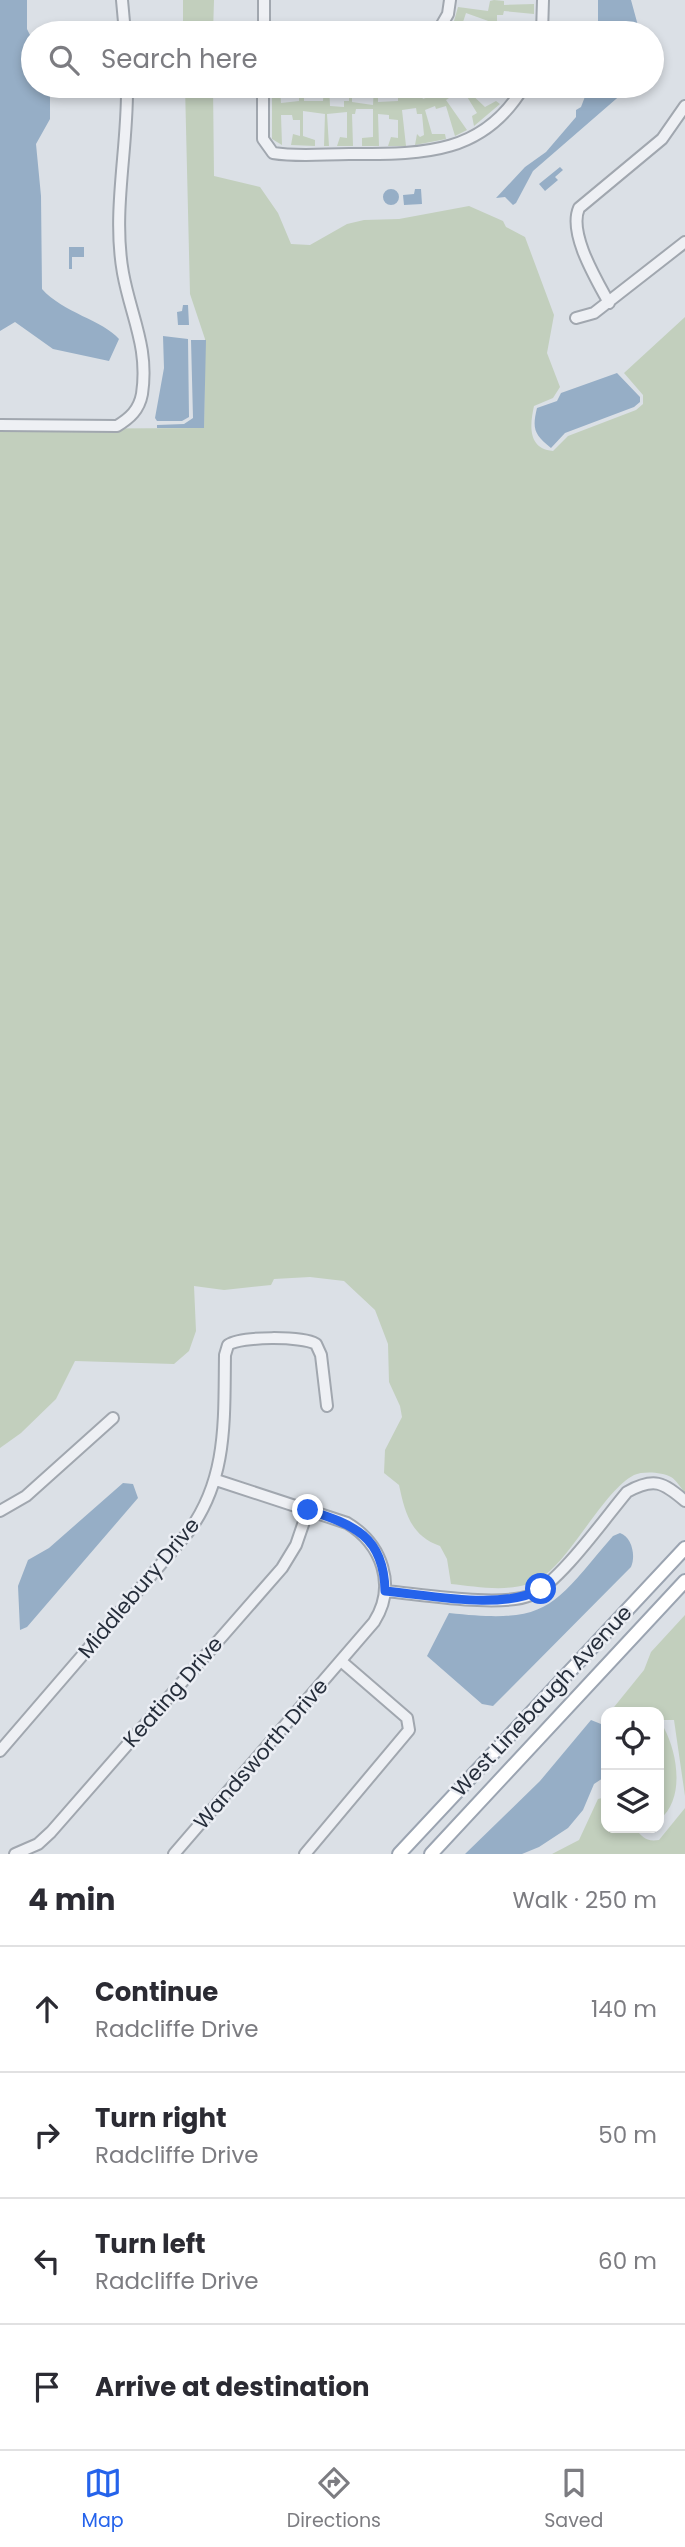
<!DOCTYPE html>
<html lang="en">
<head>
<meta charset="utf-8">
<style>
	:root { --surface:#fff; --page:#f2f2f3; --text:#2b2b33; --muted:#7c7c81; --line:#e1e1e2; --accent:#2563eb }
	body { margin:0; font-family:Poppins,sans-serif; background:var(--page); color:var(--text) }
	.controls { position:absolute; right:21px; bottom:21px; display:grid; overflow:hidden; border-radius:14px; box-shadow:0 4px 10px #0003 }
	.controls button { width:63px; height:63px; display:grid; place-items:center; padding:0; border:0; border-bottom:2px solid var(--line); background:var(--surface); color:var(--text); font:35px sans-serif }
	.stop { position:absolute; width:21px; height:21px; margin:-16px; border:5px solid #2563eb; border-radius:50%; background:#fff }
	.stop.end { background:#2563eb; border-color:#fff; box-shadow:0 2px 7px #0008 }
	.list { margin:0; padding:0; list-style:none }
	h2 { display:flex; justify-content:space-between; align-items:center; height:91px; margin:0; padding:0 28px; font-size:30px }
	h2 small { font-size:23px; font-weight:400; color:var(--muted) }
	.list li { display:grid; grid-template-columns:46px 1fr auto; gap:21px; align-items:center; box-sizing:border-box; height:126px; padding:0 28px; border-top:2px solid var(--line) }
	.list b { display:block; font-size:26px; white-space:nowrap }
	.list p { margin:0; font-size:23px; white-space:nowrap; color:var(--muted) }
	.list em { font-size:23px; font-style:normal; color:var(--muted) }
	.icon { flex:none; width:38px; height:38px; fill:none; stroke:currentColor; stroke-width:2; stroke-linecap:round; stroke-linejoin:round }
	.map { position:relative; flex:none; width:685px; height:1854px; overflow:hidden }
	.search { position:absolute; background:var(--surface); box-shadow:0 4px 10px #0003; left:21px; right:21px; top:21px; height:77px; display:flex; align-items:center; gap:18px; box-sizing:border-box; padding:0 24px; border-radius:38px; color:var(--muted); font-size:26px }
	.sheet { height:595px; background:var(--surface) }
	nav { display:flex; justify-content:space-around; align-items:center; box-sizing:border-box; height:98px; border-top:2px solid var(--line); background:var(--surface); font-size:19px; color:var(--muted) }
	nav a { display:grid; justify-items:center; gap:4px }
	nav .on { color:var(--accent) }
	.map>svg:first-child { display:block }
	.green { fill:#c2cfbd }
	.water { fill:#96aec6 }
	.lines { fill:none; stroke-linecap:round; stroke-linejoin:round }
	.minor-casing { stroke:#a1a7af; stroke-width:14 }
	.major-casing { stroke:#9ba4b1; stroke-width:16 }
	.minor { stroke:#eef0f4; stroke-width:10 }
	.major { stroke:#fff; stroke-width:12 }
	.route { stroke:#2563eb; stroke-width:9 }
	.labels { text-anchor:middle; stroke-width:5; stroke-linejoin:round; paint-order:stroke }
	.street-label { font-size:21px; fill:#262e3b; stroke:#ebeef4 }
</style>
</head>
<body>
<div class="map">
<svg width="685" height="1854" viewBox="0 0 685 1854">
	<rect width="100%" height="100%" fill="#dbe0e6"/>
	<path class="green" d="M183 0H214L213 33H183Z
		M494 0 504 1V5L534 4V14L504 11 503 15H497V29L519 31 522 25 534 23 533 33H483L488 31 491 22 466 13 463 22 454 21 458 7 488 11 490 1Z
		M185 86H213L214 176 260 187 278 213 291 244 310 245 347 224 364 220 399 219 469 206 503 221 506 227 525 237 554 315 547 353 560 387 553 398 534 406C530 424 527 449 553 451L568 436 636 410 643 404V395L624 373 685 317V1493C681 1488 676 1480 671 1477 662 1472 643 1471 634 1475 605 1490 573 1554 545 1575 520 1595 480 1587 451 1584L447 1559 440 1546C411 1536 405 1513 399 1485L384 1473 385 1450 402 1417 400 1406 389 1382 388 1344 375 1310 344 1281 310 1277 274 1279 271 1285 224 1290 194 1286 196 1331 189 1351 174 1364 75 1361 56 1399 21 1433 0 1448V429L204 428 205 339 190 294Z
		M272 86H280L281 103 299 101V86H304V101H323L324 86H329L330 106 344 107V101H349V86H352V102L373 105 374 86H378V102L398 101V86H407L412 98 421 95 423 99 431 96 428 86H440L443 90 448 86H470L467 90 485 107 496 101 500 104 474 126 472 116 477 113 466 95 462 97 458 92 446 100 467 130 455 136 446 106 436 109 435 106 425 110 432 134H445L446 139 415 145 417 134 420 137 424 135 422 114H417L416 108 402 110 406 146H388L391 137 398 138V120L389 119V115L378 114 379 146H362V138L373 137V109H356L355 114H352L353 146H337L340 137 347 138V112L327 114 329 146H324L325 114 303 111V136L315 140V146L291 145 293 134 300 136V120H293L292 115H281L282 145 272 139Z
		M685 1615V1796L674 1720H659V1712H610L644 1670 651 1652Z
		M659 1727 664 1728C678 1754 685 1800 659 1820Z
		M606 1797V1828H635C642 1837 646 1842 659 1840L685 1808V1854H552L579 1840 598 1799Z"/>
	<path class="water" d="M0 0H27V29L33 41V86H50V119L36 144 41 196 42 289C62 312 104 321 119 339L109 361 53 349 15 322 0 331Z
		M598 0H631L640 33H598Z
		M589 86H631L533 171 516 203 513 205 505 197 496 198 525 167 546 152 576 117V110L581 107Z
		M560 167 563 170 555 177 558 180 545 191 539 184Z
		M415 189H421L422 204 404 205 403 195 414 194Z
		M383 197a8 8 0 1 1 16 0a8 8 0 1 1-16 0Z
		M69 247H84V257H72V269H69Z
		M183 305H188L189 325H178L177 312 182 311Z
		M163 336 188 339 189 417 182 421H157L155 418 164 368Z
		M191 340H206L204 428H157V425L184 424 193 418Z
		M617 373 640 397V402L634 407 565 433 551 448C534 434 532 429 537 408L557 401 561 393Z
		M123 1483 133 1484 138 1498 27 1627 20 1630 18 1586 28 1560 49 1548Z
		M620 1533C632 1537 636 1556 631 1567L493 1706 482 1704 427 1656 449 1613C550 1624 551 1608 613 1536Z
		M591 1720 606 1726V1776L594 1784 583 1810 568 1828 539 1847 522 1854H465L540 1781Z"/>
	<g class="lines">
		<g class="minor-casing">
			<path id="minor" d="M122 0 125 33
				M264 33V0
				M437 33 448 14 450 0
				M542 33 543 0
				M263 86V139L273 153C298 157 324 154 349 154 421 154 483 156 524 86
				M609 303C596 279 568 233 579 208L662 139 685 106
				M576 318 594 313 685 242
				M0 425 117 426C130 418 139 410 142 394 149 347 131 317 123 273 112 212 128 148 127 86
				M0 1511 26 1496 113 1418
				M385 1591C420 1594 501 1608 531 1595 560 1582 605 1518 627 1492 654 1477 663 1482 685 1501
				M0 1751 186 1535C228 1481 224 1421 225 1355L228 1345C241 1336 302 1336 316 1344L321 1355 327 1406
				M15 1854 38 1844 51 1832 282 1568 296 1545 308 1510
				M174 1854 374 1622C397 1586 382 1544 347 1523L216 1480
				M305 1854 409 1730 407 1718 341 1661"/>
		</g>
		<g class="major-casing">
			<path id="major" d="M399 1854 685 1548
				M431 1854 685 1581"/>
		</g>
		<use href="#minor" class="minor"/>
		<use href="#major" class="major"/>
	</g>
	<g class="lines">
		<path class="route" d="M308 1510C354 1525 384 1536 385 1591 429 1595 502 1611 541 1589"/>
	</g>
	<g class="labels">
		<g class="street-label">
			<text transform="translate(139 1588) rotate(-50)" y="7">Middlebury Drive</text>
			<text transform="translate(173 1692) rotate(-49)" y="7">Keating Drive</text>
			<text transform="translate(542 1701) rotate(-47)" y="7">West Linebaugh Avenue</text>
			<text transform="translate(261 1754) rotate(-49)" y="7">Wandsworth Drive</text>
		</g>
	</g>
</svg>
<div class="controls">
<button><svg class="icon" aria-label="locate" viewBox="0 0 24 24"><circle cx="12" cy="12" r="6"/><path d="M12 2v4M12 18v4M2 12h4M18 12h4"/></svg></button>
<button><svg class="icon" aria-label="layers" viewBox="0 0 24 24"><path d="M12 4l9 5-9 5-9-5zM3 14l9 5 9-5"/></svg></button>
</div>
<div class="stop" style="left:541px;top:1589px"></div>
<div class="stop end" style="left:308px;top:1510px"></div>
<div class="search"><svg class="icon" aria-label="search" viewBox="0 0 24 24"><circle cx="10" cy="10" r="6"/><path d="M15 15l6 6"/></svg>Search here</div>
</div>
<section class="sheet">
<h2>4 min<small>Walk · 250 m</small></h2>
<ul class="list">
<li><svg class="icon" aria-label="ahead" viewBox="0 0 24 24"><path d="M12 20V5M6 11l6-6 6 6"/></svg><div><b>Continue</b><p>Radcliffe Drive</p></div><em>140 m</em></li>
<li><svg class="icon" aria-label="right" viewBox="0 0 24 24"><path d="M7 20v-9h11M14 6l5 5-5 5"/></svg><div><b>Turn right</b><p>Radcliffe Drive</p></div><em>50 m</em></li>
<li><svg class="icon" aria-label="left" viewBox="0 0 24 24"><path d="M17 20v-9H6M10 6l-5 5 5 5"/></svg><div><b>Turn left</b><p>Radcliffe Drive</p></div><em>60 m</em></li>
<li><svg class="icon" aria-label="arrive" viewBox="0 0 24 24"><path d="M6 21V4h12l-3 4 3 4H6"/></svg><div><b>Arrive at destination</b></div></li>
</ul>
</section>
<nav>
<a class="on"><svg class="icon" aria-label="map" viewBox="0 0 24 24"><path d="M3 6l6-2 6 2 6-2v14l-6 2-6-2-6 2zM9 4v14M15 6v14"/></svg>Map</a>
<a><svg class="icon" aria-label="directions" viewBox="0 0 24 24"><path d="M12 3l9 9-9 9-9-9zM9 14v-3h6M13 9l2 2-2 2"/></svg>Directions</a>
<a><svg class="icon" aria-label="saved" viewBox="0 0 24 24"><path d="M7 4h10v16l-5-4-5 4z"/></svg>Saved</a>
</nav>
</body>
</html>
